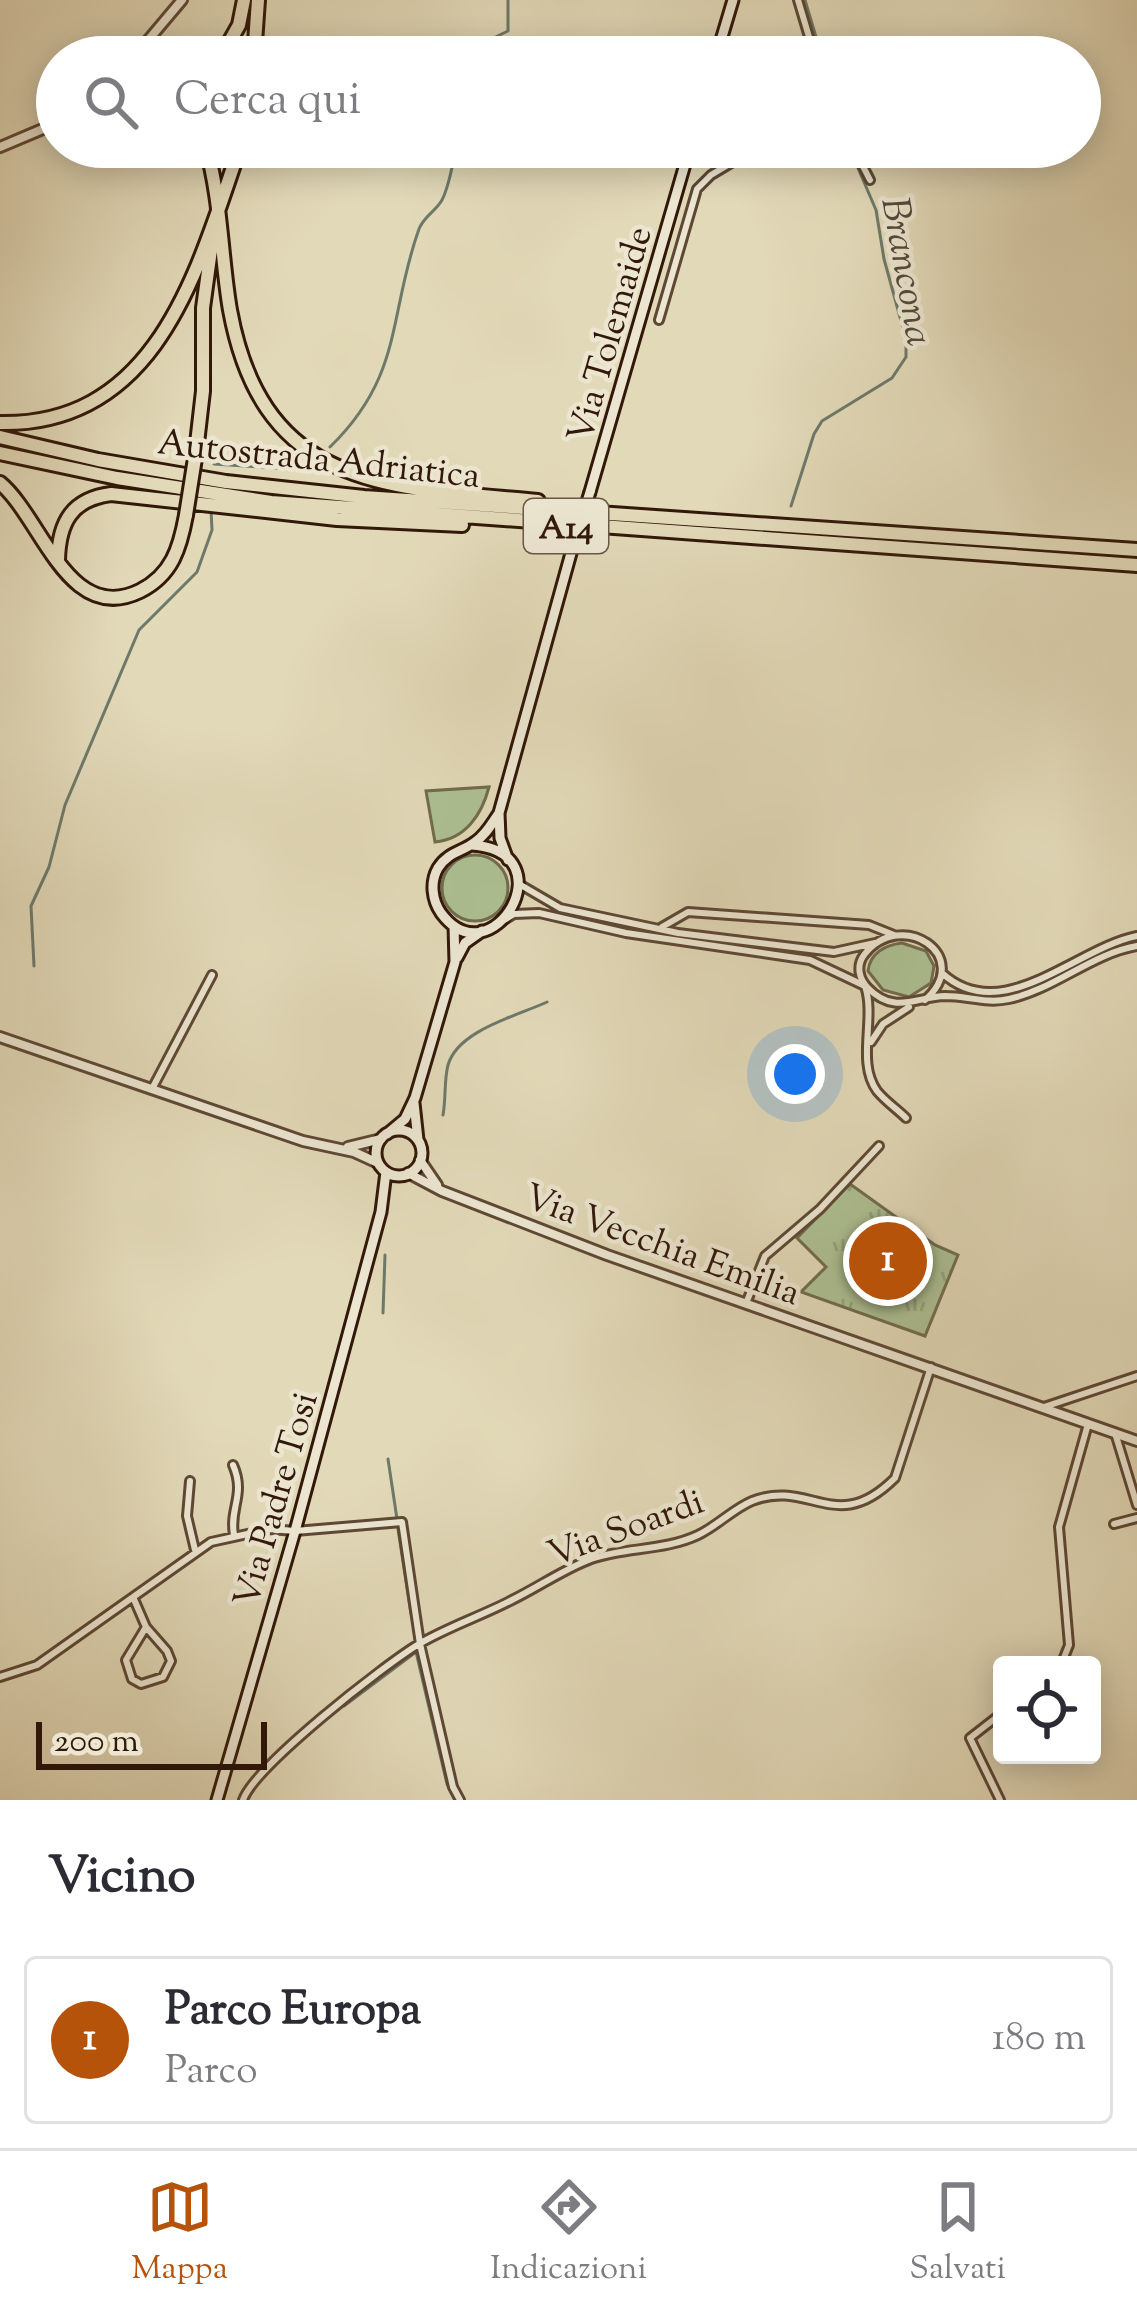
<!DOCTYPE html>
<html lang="it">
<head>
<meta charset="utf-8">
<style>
	:root { --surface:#fff; --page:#f7f7f7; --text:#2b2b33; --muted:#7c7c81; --line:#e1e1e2; --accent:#b45309 }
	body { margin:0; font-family:"Sorts Mill Goudy",serif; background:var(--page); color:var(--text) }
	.controls { position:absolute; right:36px; bottom:36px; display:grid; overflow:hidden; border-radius:12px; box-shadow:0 6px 30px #0003 }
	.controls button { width:108px; height:108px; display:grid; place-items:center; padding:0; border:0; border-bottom:3px solid var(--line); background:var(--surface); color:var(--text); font:60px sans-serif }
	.scale { position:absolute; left:36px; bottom:30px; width:231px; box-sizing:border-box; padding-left:12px; border:6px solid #321809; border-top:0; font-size:33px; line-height:42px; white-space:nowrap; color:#321809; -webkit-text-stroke:9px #ece6d1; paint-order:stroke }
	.you { position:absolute; left:795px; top:1074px; width:42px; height:42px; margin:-30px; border:9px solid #fff; border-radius:50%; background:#1a73e8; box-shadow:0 0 0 18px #1a73e833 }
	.badge { display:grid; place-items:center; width:78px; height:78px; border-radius:50%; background:var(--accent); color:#fff; font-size:39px; font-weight:700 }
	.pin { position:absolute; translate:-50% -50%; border:6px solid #fff; box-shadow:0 3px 12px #0006 }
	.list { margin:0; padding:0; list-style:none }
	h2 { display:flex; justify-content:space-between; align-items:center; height:156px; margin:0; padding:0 48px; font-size:51px }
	h2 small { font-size:39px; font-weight:400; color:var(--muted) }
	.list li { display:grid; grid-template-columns:78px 1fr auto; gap:36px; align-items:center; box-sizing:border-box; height:168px; margin:0 24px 24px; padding:0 24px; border:3px solid var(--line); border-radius:12px }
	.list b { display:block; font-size:45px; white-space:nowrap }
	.list p { margin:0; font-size:39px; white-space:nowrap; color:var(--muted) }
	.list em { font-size:39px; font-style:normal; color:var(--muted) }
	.icon { flex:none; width:66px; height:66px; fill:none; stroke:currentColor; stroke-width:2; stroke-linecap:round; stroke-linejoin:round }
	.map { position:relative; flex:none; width:1137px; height:1800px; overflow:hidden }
	.search { position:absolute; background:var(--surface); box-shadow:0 6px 30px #0003; left:36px; right:36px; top:36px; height:132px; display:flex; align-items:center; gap:30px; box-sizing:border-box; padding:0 42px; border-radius:66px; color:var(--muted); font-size:45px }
	.sheet { height:348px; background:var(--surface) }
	nav { display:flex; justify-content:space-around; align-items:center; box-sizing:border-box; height:168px; border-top:3px solid var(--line); background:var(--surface); font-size:33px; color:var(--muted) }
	nav a { display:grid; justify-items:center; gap:6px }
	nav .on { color:var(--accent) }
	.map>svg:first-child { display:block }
	.grass { fill:#adc093; stroke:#706c4e; stroke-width:3 }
	.park { fill:url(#park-tufts); stroke:#706c4e; stroke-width:3 }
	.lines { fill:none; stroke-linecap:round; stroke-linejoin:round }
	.stream { stroke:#6d796a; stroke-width:3 }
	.minor-casing { stroke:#5e4835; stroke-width:12 }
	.tertiary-casing { stroke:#5e4835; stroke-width:14 }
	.secondary-casing { stroke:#321809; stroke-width:15 }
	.motorway-casing { stroke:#321809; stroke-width:18 }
	.minor { stroke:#ece6d1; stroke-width:6 }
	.tertiary { stroke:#ece6d1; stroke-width:8 }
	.secondary { stroke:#ece6d1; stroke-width:9 }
	.motorway { stroke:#e2d9b8; stroke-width:12 }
	.secondary-bridge-casing { stroke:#321809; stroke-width:15; stroke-linecap:butt }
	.motorway-bridge-casing { stroke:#321809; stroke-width:18; stroke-linecap:butt }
	.secondary-bridge { stroke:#ece6d1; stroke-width:9 }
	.motorway-bridge { stroke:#e2d9b8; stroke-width:12 }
	.labels { text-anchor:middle; stroke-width:9; stroke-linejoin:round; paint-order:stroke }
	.shield { fill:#ece6d1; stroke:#6a5645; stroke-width:3 }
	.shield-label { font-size:33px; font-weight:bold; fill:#321809 }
	.street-label { font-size:36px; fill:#321809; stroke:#ece6d1 }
	.water-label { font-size:39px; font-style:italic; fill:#50493a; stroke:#ece6d1 }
</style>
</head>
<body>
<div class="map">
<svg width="1137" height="1800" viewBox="0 0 1137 1800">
	<defs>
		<pattern id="park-tufts" width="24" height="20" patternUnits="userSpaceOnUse" patternTransform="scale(3)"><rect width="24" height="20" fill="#adc093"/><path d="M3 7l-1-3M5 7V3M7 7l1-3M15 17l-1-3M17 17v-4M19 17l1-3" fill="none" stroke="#95a47d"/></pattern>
	</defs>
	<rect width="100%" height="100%" fill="#e2d9b8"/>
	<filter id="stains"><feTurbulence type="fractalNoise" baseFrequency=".00167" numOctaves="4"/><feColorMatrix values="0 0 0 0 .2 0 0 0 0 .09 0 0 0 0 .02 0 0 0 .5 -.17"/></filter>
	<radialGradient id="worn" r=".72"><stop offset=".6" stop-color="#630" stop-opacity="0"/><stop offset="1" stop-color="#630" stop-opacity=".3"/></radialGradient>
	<path class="grass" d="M489 787C482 814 466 839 435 842L426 791Z
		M442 888a33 33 0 1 1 66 0a33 33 0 1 1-66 0Z
		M902 943 926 951 934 966 931 983 909 997 883 990 868 971C870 953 885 945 902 943Z"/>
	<path class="park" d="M850 1184 935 1245 958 1255 925 1336 801 1292 826 1267 797 1238Z"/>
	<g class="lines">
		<path class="stream" d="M805 0 822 57
			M476 57 479 45 508 31V0
			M330 447C404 375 388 315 419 229 424 216 436 211 442 200 450 185 452 163 457 147
			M214 464 306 470 318 466
			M791 506 814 434 822 421 892 378 906 357V339L884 259 876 210 849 147
			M34 966 31 906 49 867 65 805 139 630 197 572 212 530 211 510
			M443 1115C446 1099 444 1080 448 1065 458 1030 517 1016 547 1002
			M383 1313 385 1255
			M388 1459 397 1519
			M398 1529 411 1614
			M344 1706 416 1652 447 1784 455 1800"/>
		<g class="minor-casing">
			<path id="minor" d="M798 0 815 57
				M853 147 870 180
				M659 320 697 189 711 175 758 147
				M519 884 560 908 678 933 834 952 875 943
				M506 919 514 914 539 913 626 933 810 960 865 986C876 1019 856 1062 877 1091 885 1101 897 1109 906 1118
				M662 927 688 912 869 925 894 935
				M942 973C1002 1028 1076 948 1137 936
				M925 1000C975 956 901 907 864 955 856 966 859 979 868 988 894 1015 916 997 945 996 968 996 986 1004 1009 999 1055 989 1091 954 1137 946
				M871 1042 883 1024 909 1007
				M153 1087 212 975
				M747 1301 765 1256 820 1209 879 1146
				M1044 1407 1137 1376
				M1115 1433 1137 1505
				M233 1465C246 1495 229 1508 234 1535
				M190 1481 187 1516 195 1550
				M1114 1524 1137 1518
				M133 1597 146 1627 167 1651 171 1661 163 1677 141 1684 132 1679 126 1660 146 1627
				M1061 1665 1069 1645 1059 1527 1088 1424
				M0 1677 37 1665 211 1542 270 1529 295 1531 402 1522 420 1644 453 1787 460 1800
				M243 1800C255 1766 384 1665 419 1644 448 1627 481 1616 510 1601 537 1588 564 1569 591 1559 626 1547 664 1551 698 1535 717 1526 733 1509 752 1501 810 1478 836 1537 895 1478L931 1367
				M1000 1800 970 1738 1002 1713"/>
		</g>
		<g class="tertiary-casing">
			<path id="tertiary" d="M134 57 182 0
				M0 147 57 123
				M0 1037 303 1141 354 1152 378 1163
				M348 1147 381 1139
				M420 1160 437 1185
				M408 1173 442 1191 607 1255 1137 1441"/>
		</g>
		<g class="secondary-casing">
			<path id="secondary" d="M716 57 733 0
				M590 492 690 147
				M472 845C569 852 491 981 441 913 432 900 430 882 438 868 448 852 462 852 475 842 486 835 492 823 499 813
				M508 860 500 838 499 813 573 546
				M457 958 465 943 482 931
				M414 1103 418 1140
				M376 1153a23 23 0 1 1 46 0a23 23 0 1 1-46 0Z
				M387 1134 405 1119 415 1098 455 962 454 926
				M217 1800 295 1531 381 1212 386 1172"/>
		</g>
		<g class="motorway-casing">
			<path id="motorway" d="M221 57 239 25 244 0
				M254 57 258 0
				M206 147C221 197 221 258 230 310 263 491 389 487 538 501
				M0 423C159 426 198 267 240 147
				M0 437 98 460 226 482 364 497 1137 550
				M196 452 203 391V308L213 235
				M0 453 117 478 271 502 1137 565
				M0 483C42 518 68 626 140 591 172 575 180 548 186 515
				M58 560C59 522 72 499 111 494L337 519 462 525"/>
		</g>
		<use href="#minor" class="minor"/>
		<use href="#tertiary" class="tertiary"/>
		<use href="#secondary" class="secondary"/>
		<use href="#motorway" class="motorway"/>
		<g class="secondary-bridge-casing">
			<path id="secondary-bridge" d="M573 546 590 492"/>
		</g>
		<g class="motorway-bridge-casing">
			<path id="motorway-bridge" d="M186 515 196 452"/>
		</g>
		<use href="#secondary-bridge" class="secondary-bridge"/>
		<use href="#motorway-bridge" class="motorway-bridge"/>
	</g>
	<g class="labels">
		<rect class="shield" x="524" y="499" width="84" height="54" rx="9"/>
		<g class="shield-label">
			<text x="566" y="538">A14</text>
		</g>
		<g class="street-label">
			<text transform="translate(608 334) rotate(-74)" y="13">Via Tolemaide</text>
			<text transform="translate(319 457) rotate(6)" y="13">Autostrada Adriatica</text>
			<text transform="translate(663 1243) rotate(20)" y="13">Via Vecchia Emilia</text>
			<text transform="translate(274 1499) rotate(-74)" y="13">Via Padre Tosi</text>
			<text transform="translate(625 1526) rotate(-20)" y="13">Via Soardi</text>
		</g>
		<g class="water-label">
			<text transform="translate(909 271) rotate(80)" y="14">Brancona</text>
		</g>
	</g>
	<rect width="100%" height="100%" filter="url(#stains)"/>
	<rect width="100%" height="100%" fill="url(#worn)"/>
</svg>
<div class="controls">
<button><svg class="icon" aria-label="locate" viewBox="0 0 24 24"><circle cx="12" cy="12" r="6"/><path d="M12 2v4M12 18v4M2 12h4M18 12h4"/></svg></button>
</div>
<div class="scale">200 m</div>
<div class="you"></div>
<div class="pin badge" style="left:888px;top:1261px">1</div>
<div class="search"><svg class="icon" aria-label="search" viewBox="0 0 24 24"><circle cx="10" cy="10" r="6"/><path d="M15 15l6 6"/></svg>Cerca qui</div>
</div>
<section class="sheet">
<h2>Vicino<small></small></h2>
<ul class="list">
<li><span class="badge">1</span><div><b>Parco Europa</b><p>Parco</p></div><em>180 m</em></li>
</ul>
</section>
<nav>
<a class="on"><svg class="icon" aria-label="map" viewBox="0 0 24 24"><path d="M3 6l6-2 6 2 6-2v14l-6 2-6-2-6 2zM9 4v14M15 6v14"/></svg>Mappa</a>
<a><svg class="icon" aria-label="directions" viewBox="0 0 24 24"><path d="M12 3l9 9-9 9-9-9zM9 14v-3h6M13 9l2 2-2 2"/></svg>Indicazioni</a>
<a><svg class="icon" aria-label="saved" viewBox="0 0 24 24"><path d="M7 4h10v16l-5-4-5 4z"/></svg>Salvati</a>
</nav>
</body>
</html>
